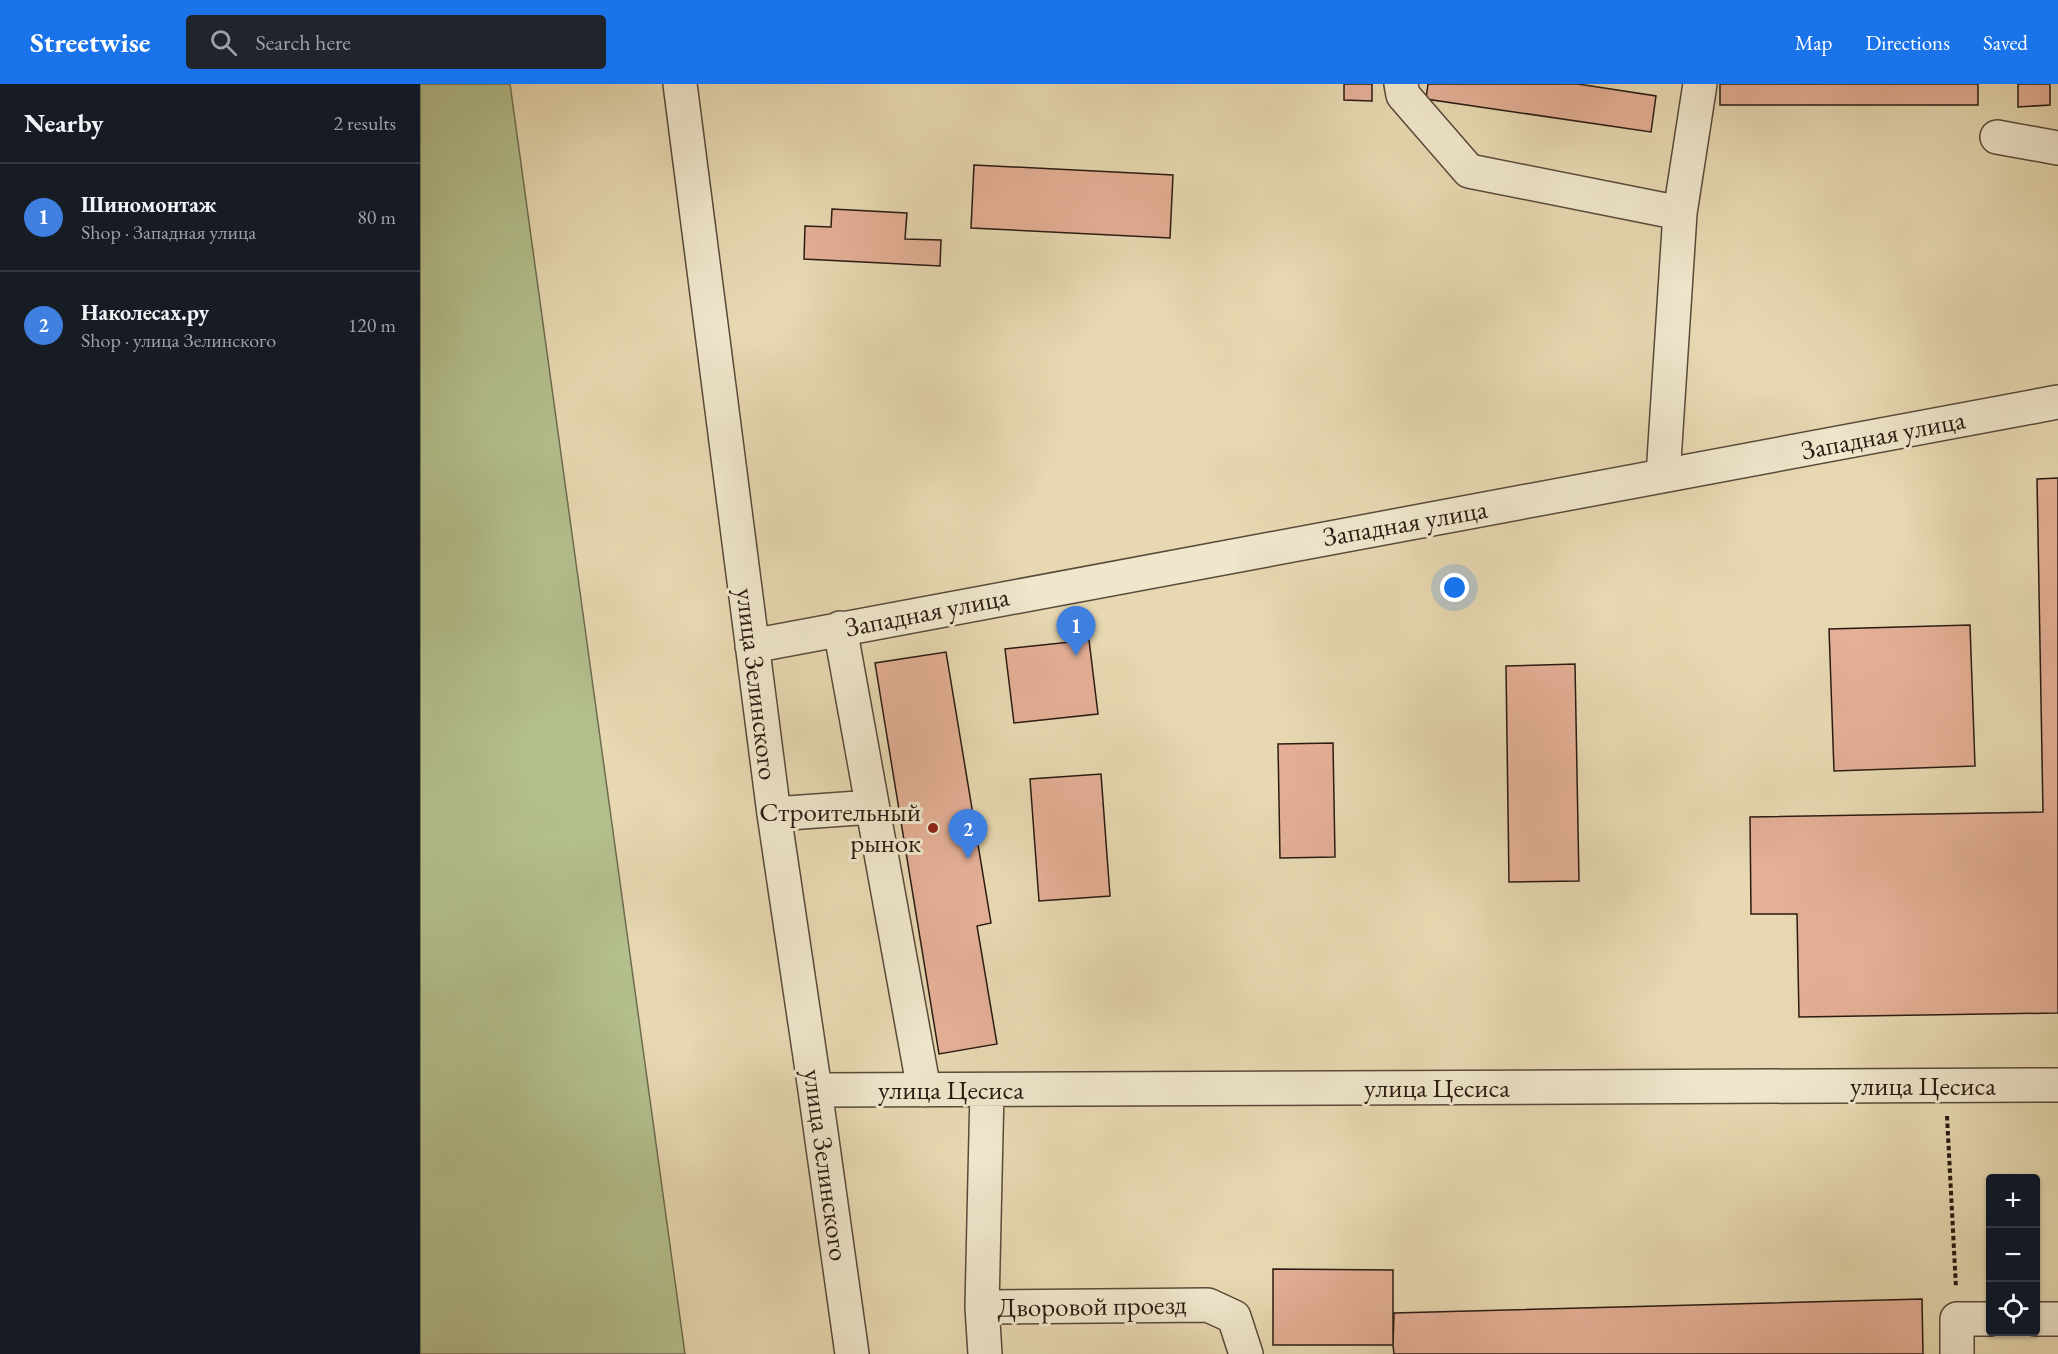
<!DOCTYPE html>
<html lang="en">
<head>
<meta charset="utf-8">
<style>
	:root { --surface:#171b24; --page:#20242c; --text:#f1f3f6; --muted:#9ea1a6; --line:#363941; --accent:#1a73e8 }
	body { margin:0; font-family:"EB Garamond",serif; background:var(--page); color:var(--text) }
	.controls { position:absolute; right:18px; bottom:18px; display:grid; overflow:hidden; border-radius:6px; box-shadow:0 2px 4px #0004 }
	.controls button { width:54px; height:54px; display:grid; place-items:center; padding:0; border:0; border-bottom:2px solid var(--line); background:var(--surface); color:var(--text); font:30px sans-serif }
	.you { position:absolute; left:1035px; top:504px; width:21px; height:21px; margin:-15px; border:4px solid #fff; border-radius:50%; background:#1a73e8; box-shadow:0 0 0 9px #1a73e833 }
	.badge { display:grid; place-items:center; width:39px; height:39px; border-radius:50%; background:var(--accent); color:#fff; font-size:20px; font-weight:700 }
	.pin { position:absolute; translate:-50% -50px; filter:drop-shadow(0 2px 3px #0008) }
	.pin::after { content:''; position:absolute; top:32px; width:21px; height:18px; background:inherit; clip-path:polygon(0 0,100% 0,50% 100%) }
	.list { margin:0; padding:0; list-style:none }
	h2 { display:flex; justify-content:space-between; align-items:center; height:78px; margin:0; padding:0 24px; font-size:26px }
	h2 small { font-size:20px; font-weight:400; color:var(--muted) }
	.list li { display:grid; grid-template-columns:39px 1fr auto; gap:18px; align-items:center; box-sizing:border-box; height:108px; padding:0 24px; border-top:2px solid var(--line) }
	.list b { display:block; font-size:22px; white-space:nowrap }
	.list p { margin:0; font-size:20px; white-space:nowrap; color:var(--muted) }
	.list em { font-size:20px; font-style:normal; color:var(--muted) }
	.icon { flex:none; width:33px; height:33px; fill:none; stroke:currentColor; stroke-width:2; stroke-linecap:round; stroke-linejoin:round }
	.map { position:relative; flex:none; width:1638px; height:1270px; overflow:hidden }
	header { display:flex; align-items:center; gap:36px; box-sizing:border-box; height:84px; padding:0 30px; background:var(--accent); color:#fff }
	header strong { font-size:28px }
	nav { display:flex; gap:33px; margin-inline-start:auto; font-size:21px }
	.search { width:420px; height:54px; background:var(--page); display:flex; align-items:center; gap:15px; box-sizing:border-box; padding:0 21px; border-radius:6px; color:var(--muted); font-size:22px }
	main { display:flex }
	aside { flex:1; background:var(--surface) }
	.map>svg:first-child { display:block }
	.green { fill:#b3bf8d; stroke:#6e6d50; stroke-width:1.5 }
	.building { fill:#e4af96; stroke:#291b12; stroke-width:1.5 }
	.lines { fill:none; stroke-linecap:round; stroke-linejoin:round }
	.minor-casing { stroke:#584a3a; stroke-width:36 }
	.path { stroke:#291b12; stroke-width:4; stroke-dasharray:4.5 3; stroke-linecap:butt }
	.minor { stroke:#efe6cc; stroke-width:33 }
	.poi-dot { fill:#8f2418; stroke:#efe6cc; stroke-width:2 }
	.labels { text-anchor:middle; stroke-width:6; stroke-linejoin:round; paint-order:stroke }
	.street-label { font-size:27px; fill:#291b12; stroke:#efe6cc }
	.poi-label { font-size:27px; fill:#291b12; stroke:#efe6cc; text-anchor:end }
</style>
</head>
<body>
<header>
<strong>Streetwise</strong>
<div class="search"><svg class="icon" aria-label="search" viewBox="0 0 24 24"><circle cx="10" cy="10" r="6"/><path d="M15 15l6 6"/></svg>Search here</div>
<nav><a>Map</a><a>Directions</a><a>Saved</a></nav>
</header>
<main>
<aside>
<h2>Nearby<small>2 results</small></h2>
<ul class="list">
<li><span class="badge" style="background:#3f7fe0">1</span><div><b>Шиномонтаж</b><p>Shop · Западная улица</p></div><em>80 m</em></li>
<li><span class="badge" style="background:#3f7fe0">2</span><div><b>Наколесах.ру</b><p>Shop · улица Зелинского</p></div><em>120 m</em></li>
</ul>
</aside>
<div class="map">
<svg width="1638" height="1270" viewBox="0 0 1638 1270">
	<rect width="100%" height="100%" fill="#e7d8b1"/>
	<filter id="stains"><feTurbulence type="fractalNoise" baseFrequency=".00333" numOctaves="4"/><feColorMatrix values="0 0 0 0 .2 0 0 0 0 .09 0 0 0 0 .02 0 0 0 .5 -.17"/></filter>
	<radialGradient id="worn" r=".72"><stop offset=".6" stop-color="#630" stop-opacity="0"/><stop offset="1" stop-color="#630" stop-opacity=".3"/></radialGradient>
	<path class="green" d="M0 0H90L265 1270H0Z"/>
	<path class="building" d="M924 0H952V17L924 16Z
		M1008 0H1158L1236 12 1231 48 1006 15Z
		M1300 0H1558V21H1300Z
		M1598 0H1630V21L1598 23Z
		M554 81 753 91 750 154 551 144Z
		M412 125 487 129 485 155 521 156 520 182 384 175 385 142 411 143Z
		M1638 394V929L1379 933 1377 830H1331L1330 733 1623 728 1617 395Z
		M1550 541 1555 682 1414 687 1409 545Z
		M669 556 678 630 594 639 585 565Z
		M526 568 571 839 557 842 577 960 519 970 455 579Z
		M1155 580 1159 797 1089 798 1086 582Z
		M913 659 915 773 860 774 858 660Z
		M681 690 690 812 619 817 610 695Z
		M853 1185 973 1186V1261H853Z
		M1502 1215 1503 1270H974L973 1261 974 1229Z"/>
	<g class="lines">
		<g class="minor-casing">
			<path id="minor" d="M260 0 354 730 395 1006 432 1270
				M981 0 983 11 1049 87 1260 129
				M1577 53 1638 64
				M1243 392 1260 129 1280 0
				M420 544 504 1006
				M332 562 1638 318
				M354 730 452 723
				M395 1006 1638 1001
				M567 1006 562 1223 788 1221 814 1233 826 1270
				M562 1223 565 1270
				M1616 1235H1638
				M1537 1270V1235H1570"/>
		</g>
		<path class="path" d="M1527 1032 1536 1204"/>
		<use href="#minor" class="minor"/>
	</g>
	<circle class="poi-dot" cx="513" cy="744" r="6"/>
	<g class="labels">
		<g class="street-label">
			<text transform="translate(1463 351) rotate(-11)" y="9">Западная улица</text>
			<text transform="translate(985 439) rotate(-10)" y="9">Западная улица</text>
			<text transform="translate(507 528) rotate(-11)" y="9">Западная улица</text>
			<text transform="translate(337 600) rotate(83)" y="9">улица Зелинского</text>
			<text x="1503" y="1011">улица Цесиса</text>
			<text x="1017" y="1013">улица Цесиса</text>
			<text x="531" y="1015">улица Цесиса</text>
			<text transform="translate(406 1081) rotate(82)" y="9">улица Зелинского</text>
			<text transform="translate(672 1222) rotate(-1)" y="9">Дворовой проезд</text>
		</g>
		<g class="poi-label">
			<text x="501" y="737">Строительный<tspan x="501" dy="31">рынок</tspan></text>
		</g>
	</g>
	<rect width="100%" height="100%" filter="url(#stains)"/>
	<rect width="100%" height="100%" fill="url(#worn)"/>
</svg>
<div class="controls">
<button>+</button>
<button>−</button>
<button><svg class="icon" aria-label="locate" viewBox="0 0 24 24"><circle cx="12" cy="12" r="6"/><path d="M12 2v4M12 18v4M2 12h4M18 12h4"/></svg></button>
</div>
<div class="you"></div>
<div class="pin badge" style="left:656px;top:572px;background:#3f7fe0">1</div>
<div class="pin badge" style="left:548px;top:775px;background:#3f7fe0">2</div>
</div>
</main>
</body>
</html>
